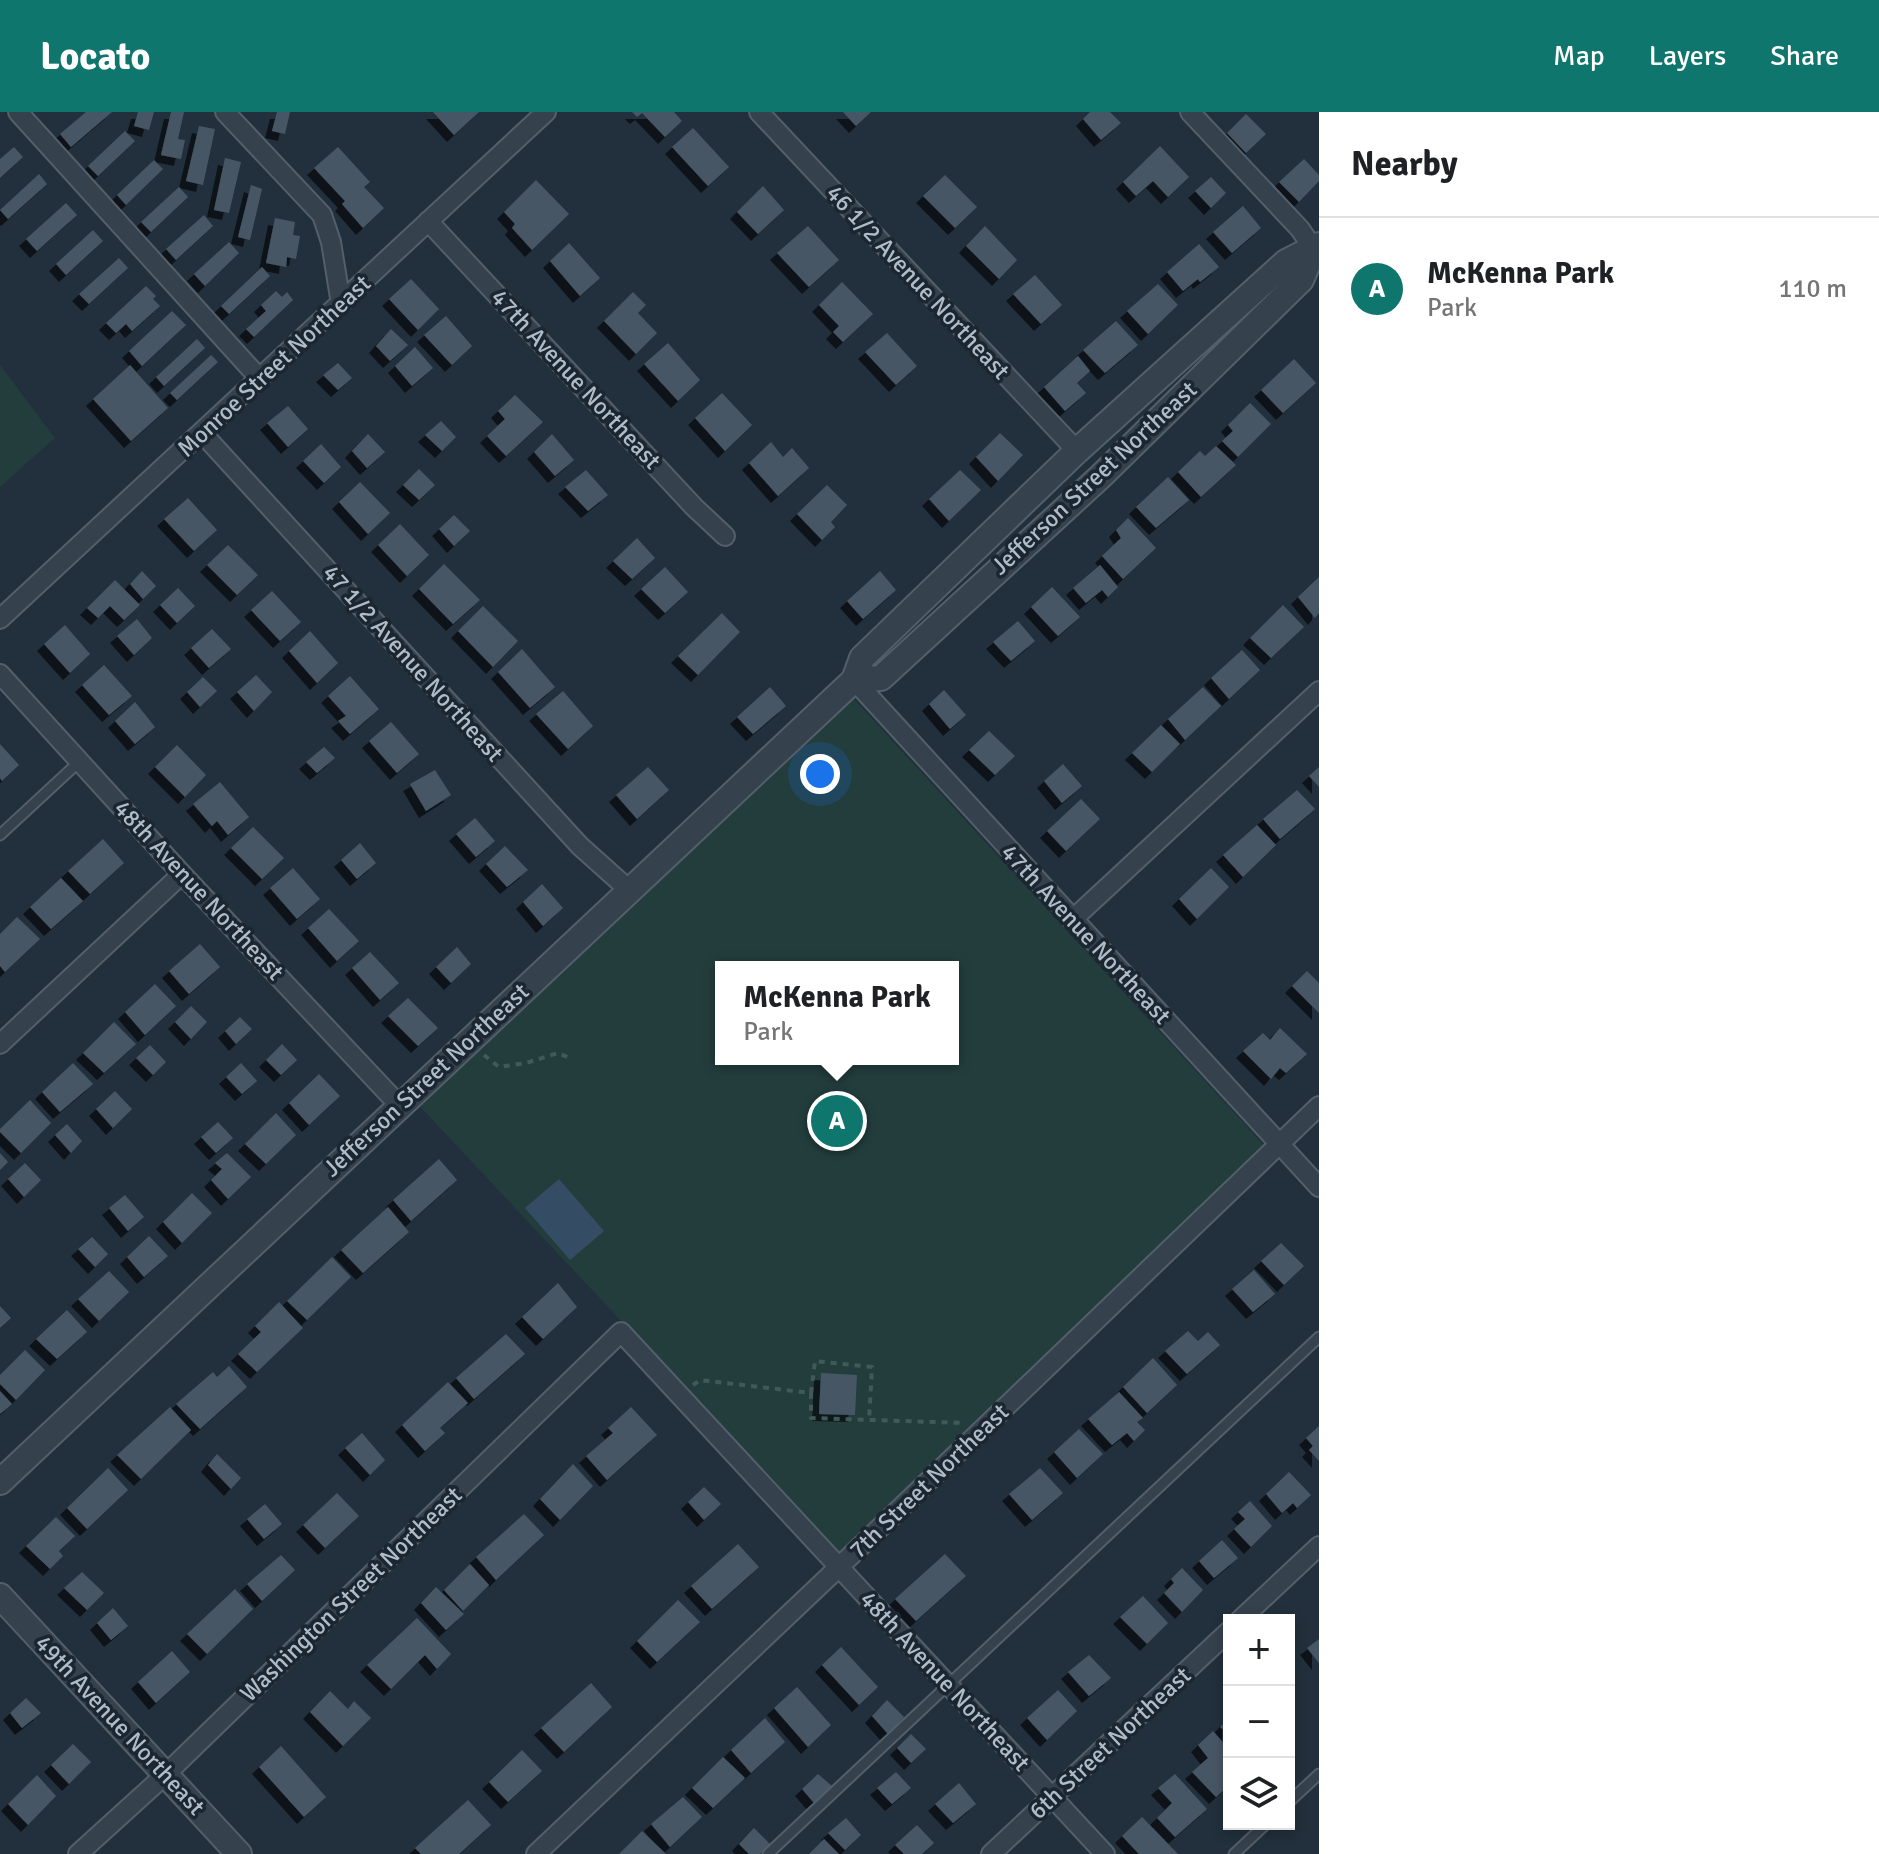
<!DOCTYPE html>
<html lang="en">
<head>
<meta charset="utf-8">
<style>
	:root { --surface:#fff; --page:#f2f2f2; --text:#202124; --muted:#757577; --line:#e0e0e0; --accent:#0f766e }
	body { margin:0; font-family:Signika,sans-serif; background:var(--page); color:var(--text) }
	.controls { position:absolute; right:24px; bottom:24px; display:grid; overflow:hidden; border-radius:0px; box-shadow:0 4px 12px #0003 }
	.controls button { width:72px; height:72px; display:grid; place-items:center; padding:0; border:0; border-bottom:2px solid var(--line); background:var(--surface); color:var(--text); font:40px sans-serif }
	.you { position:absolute; left:820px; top:662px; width:28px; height:28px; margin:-20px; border:6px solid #fff; border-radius:50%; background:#1a73e8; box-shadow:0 0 0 12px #1a73e833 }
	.badge { display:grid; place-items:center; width:52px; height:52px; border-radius:50%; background:var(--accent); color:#fff; font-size:26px; font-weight:700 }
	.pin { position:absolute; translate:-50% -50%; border:4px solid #fff; box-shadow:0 2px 8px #0006 }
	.popup { position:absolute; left:715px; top:849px; width:244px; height:104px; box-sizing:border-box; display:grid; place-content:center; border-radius:0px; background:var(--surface); filter:drop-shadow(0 2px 6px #0005); font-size:26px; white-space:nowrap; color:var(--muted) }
	.popup b { font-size:30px; color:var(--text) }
	.popup::after { content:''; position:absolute; left:50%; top:100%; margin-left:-16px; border:16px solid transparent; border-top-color:var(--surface) }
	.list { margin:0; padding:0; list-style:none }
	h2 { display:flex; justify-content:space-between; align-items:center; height:104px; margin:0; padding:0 32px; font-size:34px }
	h2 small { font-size:26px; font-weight:400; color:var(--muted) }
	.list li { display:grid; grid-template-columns:52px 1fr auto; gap:24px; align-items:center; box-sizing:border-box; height:144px; padding:0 32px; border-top:2px solid var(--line) }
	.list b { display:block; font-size:30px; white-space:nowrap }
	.list p { margin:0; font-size:26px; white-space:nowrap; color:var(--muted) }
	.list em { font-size:26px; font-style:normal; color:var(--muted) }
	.icon { flex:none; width:44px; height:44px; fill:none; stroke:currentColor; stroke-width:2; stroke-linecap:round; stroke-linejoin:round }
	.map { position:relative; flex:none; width:1319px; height:1742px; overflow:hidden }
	header { display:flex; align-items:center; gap:48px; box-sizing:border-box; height:112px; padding:0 40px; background:var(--accent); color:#fff }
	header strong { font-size:38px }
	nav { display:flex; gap:44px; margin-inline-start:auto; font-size:28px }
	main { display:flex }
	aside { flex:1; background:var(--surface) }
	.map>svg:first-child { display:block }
	.green { fill:#233d3d; fill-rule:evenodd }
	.water { fill:#344d64 }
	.building { fill:#475765; filter:url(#shadow) }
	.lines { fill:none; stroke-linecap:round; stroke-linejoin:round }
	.service-casing { stroke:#535f6a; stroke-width:13 }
	.minor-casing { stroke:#535f6a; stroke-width:22 }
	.tertiary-casing { stroke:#535f6a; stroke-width:28 }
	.path { stroke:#415959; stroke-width:4; stroke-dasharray:6 6; stroke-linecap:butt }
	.service { stroke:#35414c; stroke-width:9 }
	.minor { stroke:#35414c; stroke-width:18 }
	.tertiary { stroke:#35414c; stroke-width:24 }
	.labels { text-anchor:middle; stroke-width:7; stroke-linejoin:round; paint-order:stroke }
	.street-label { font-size:24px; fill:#b0bcc8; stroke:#1b2631 }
</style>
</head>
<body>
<header>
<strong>Locato</strong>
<nav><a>Map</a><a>Layers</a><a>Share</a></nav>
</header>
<main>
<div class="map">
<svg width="1319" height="1742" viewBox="0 0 1319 1742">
	<defs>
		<filter id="shadow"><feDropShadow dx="-7" dy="7" stdDeviation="0" flood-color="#0009"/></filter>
	</defs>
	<rect width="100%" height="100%" fill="#21303c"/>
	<path class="green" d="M0 253 55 326 0 375Z
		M841 573 1264 1033 839 1441 410 984ZM721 855H953V947H721Z"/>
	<path class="water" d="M559 1067 604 1119 570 1148 525 1096Z"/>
	<path class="building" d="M86 0H112L71 35 60 22Z
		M138 0H154L149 18 134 14Z
		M171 0H184L178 27 185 28 181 47 161 43Z
		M277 0H290L285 22 272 19Z
		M433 0H479L454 23Z
		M632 0H674L682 9 665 25 642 1 637 5Z
		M843 0H871L856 14Z
		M1090 0H1110L1121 11 1101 28 1083 7Z
		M1246 2 1266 22 1246 41 1227 21Z
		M199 14 215 17 203 73 186 69Z
		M693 16 729 55 708 74 672 35Z
		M125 19 135 29 98 64 88 54Z
		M1160 34 1189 65 1168 85 1153 69 1136 84 1123 70Z
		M14 35 23 45 0 66V47Z
		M338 35 370 70 364 75 384 96 363 116 342 92 345 89 314 56Z
		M225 46 241 50 229 101 214 98Z
		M1304 47 1319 63V69L1299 90 1279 70Z
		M154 48 163 57 126 93 117 83Z
		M39 62 47 72 8 107 0 98Z
		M945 63 977 95 955 116 923 84Z
		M1211 65 1226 81 1211 96 1195 79Z
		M536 68 569 102 532 138 512 116 515 112 504 100Z
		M251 73 262 77 250 128 238 125Z
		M763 74 784 98 758 122 737 100Z
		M179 75 188 85 151 120 141 110Z
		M66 91 77 103 37 139 26 127Z
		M1243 94 1261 116 1232 141 1213 120Z
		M204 103 213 114 176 148 166 137Z
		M275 106 295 110 293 123 300 124 296 147 287 145 286 155 266 151Z
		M808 114 839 148 809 175 777 141Z
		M985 114 1017 148 999 167 966 134Z
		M93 118 103 129 66 163 56 152Z
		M229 130 239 141 205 174 194 162Z
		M569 131 600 166 580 184 550 149Z
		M1199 132 1219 155 1200 170 1198 167 1183 179 1167 160Z
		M119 146 128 156 89 192 79 182Z
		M262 155 270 164 229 202 221 194Z
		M1035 163 1062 193 1041 212 1013 182Z
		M411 167 439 197 418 218 389 187Z
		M842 170 873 202 843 230 833 220 839 214 819 193Z
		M1158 172 1178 193 1148 222 1127 199Z
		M146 174 156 184 153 187 160 194 132 219 126 212 116 221 106 211Z
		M276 179 282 185 287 180 293 188 254 225 246 217 266 199 261 193Z
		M633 180 646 193 638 201 657 221 636 242 604 209Z
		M172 199 186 213 142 254 129 239Z
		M446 204 472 234 452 253 424 223Z
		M1116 209 1138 233 1105 261 1083 238Z
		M391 217 408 233 390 249 376 234Z
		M887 221 917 254 896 273 865 240Z
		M197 227 205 236 164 274 156 265Z
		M668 231 700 268 678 289 644 252Z
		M415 235 433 256 412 274 395 254Z
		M211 243 218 250 177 288 170 281Z
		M1078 244 1090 259 1077 271 1086 281 1065 299 1044 275Z
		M1294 247 1316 271 1283 301 1261 278Z
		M338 251 352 266 338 278 323 263Z
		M130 253 168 296 131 329 93 287Z
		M722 281 752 313 725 339 695 306Z
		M515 283 543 310 506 344 487 324 505 307 498 299Z
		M1250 291 1271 312 1238 345 1222 329 1233 319 1228 313Z
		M288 294 308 317 288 335 267 311Z
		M441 309 456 325 442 339 425 323Z
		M1000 321 1023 343 998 369 976 345Z
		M368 322 385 340 367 356 352 339Z
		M552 322 574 348 555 364 534 340Z
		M771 330 783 345 792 336 809 356 778 384 749 351Z
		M321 332 341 355 324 371 303 349Z
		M1216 334 1236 353 1201 385 1178 360 1200 339 1205 344Z
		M419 357 435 373 419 388 403 373Z
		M586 358 608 383 588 399 565 375Z
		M960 358 981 378 949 409 929 387Z
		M1168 365 1189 388 1156 416 1136 395Z
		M360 370 390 401 368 422 339 390Z
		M827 373 847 393 831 410 835 415 822 428 797 402Z
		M188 386 217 418 194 439 164 407Z
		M454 403 470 419 454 434 439 417Z
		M1128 406 1156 436 1123 467 1102 444 1121 426 1116 418Z
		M400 412 429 443 407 464 378 433Z
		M637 426 655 446 632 467 613 449Z
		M228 433 258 463 237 483 207 453Z
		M444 452 480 488 453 512 419 477Z
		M1100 453 1118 475 1108 485 1102 478 1086 491 1073 476Z
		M665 455 688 480 665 501 641 477Z
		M142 459 156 474 143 487 130 472Z
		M880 459 896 478 863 507 847 489Z
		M1319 465V501L1315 506 1298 485Z
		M115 468 140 493 124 508 110 494 98 506 87 496Z
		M1052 475 1080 505 1058 524 1031 495Z
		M178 476 195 494 177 511 160 493Z
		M272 479 301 510 280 529 251 498Z
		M1283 493 1304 515 1271 546 1250 526Z
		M483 494 518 529 493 555 458 519Z
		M722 501 740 520 698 563 678 544Z
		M137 507 152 526 134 543 117 524Z
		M1018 509 1035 529 1011 549 993 530Z
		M65 513 90 542 70 561 44 532Z
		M212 517 231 537 209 556 191 536Z
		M310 519 338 551 317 571 289 539Z
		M522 537 555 575 530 596 498 560Z
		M1242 538 1260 558 1229 587 1211 566Z
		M104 553 132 584 109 603 82 573Z
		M256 563 272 580 254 599 237 580Z
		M350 564 379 597 350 622 338 609 346 604 328 584Z
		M203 565 217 579 200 595 187 580Z
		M770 575 786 594 753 622 737 605Z
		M1203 575 1221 594 1185 628 1168 607Z
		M944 578 966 603 950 617 929 592Z
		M563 579 593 614 568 637 536 602Z
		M135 590 155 615 135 632 115 609Z
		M391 610 419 642 397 661 369 629Z
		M1161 613 1180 632 1152 660 1132 641Z
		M989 619 1015 644 995 663 969 638Z
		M0 632 19 653 2 669 0 666Z
		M177 633 206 663 185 685 155 655Z
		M324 635 335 646 317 661 306 650Z
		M1063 652 1082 674 1062 691 1044 669Z
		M648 655 669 678 637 707 616 683Z
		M1319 655V675L1309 664Z
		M435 658 451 683 426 699 410 672Z
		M220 670 249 705 228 723 217 709 212 714 193 692Z
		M1297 678 1315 697 1280 727 1263 707Z
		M1081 687 1100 707 1066 739 1047 719Z
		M475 706 495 729 476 745 456 722Z
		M1257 713 1276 733 1243 765 1223 743Z
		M253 715 284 746 262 767 231 736Z
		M103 727 124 751 90 782 68 759Z
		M360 731 376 751 357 767 341 748Z
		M505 734 528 758 507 775 486 752Z
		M293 756 320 787 297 807 270 776Z
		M1211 756 1229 775 1197 807 1179 787Z
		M61 766 83 789 51 817 30 795Z
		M542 772 563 796 543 814 523 790Z
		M329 797 359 829 337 849 308 816Z
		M17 805 40 827 5 860 0 854V822Z
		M200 832 220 855 189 882 169 859Z
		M457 835 471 852 451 871 436 855Z
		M370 840 399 871 380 888 352 856Z
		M1307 859 1319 871V901L1292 874Z
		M155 872 176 894 145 923 125 900Z
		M408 886 438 916 418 934 388 904Z
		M191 894 207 910 191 927 175 910Z
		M240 905 252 917 236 932 225 919Z
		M114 910 136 932 104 961 83 941Z
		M1280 916 1307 942 1286 961 1280 956 1271 967 1243 939 1263 921 1270 928Z
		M282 932 297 948 281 963 266 948Z
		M150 933 166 950 153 963 136 946Z
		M73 951 93 972 60 1000 42 980Z
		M241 951 257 969 242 982 226 965Z
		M319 962 340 984 309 1013 289 991Z
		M115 979 132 997 113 1016 96 997Z
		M30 988 51 1011 21 1041 0 1020V1017Z
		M276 1001 296 1023 266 1052 245 1032Z
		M218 1010 233 1026 216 1041 201 1025Z
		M67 1012 82 1029 71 1041 55 1023Z
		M0 1041 8 1050 0 1058Z
		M227 1041 251 1065 228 1087 211 1068 222 1057 215 1051Z
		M439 1047 457 1068 411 1109 393 1088Z
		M25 1051 41 1068 24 1085 8 1067Z
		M192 1081 212 1101 182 1131 163 1110Z
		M125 1083 144 1105 128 1119 109 1096Z
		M388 1095 409 1120 363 1161 341 1138Z
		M149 1124 168 1144 144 1165 127 1145Z
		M92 1125 108 1142 95 1155 78 1137Z
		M1281 1131 1304 1154 1284 1173 1261 1149Z
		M332 1145 351 1165 307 1208 287 1189Z
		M1254 1158 1275 1182 1253 1200 1232 1177Z
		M109 1159 129 1180 99 1209 78 1187Z
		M558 1171 577 1195 543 1227 522 1205Z
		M279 1190 303 1216 257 1260 238 1242 261 1220 255 1214Z
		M0 1194 11 1206 0 1216Z
		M67 1198 87 1220 57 1247 36 1227Z
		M1188 1219 1198 1229 1208 1220 1220 1233 1187 1262 1165 1239Z
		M506 1222 525 1242 474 1287 456 1266Z
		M25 1238 45 1258 16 1288 0 1272V1263Z
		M1153 1246 1177 1273 1147 1301 1123 1275Z
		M229 1254 247 1275 200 1317 176 1292 213 1260 217 1265Z
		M821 1261 857 1263 855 1303 819 1302Z
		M448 1270 468 1291 440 1316 445 1321 425 1339 402 1313Z
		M0 1279 12 1292 0 1302Z
		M1119 1280 1143 1306 1137 1310 1145 1318 1134 1329 1127 1321 1112 1333 1088 1307Z
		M170 1295 191 1318 141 1367 117 1343Z
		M631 1295 657 1323 607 1368 586 1344 613 1321 608 1316Z
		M1319 1314V1349L1309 1338 1313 1334 1306 1326Z
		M1079 1317 1103 1342 1077 1366 1054 1340Z
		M362 1321 385 1348 370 1363 345 1336Z
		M217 1342 241 1366 231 1377 208 1353Z
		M573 1352 593 1374 560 1408 540 1387Z
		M108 1356 128 1378 87 1417 67 1396Z
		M1040 1356 1063 1381 1032 1408 1009 1382Z
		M1289 1360 1311 1383 1297 1396 1293 1391 1282 1401 1266 1382Z
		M704 1375 721 1392 704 1408 688 1390Z
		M337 1381 359 1404 325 1436 303 1413Z
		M1250 1389 1272 1414 1251 1435 1234 1417 1245 1407 1238 1400Z
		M265 1392 282 1412 264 1427 247 1407Z
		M524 1402 544 1423 496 1468 476 1445Z
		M56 1405 75 1424 59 1439 63 1444 50 1457 26 1434Z
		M1222 1428 1238 1446 1214 1466 1199 1449Z
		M738 1432 759 1455 712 1497 691 1474Z
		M945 1442 966 1464 916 1509 895 1487Z
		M281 1443 295 1458 262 1489 247 1472Z
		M470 1452 489 1473 463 1499 444 1478Z
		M1182 1456 1203 1478 1182 1500 1164 1481 1174 1471 1171 1467Z
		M82 1460 104 1481 87 1498 64 1476Z
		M436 1475 464 1502 446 1518 421 1491Z
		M235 1477 253 1497 207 1542 187 1522Z
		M1143 1484 1168 1511 1147 1532 1120 1505Z
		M678 1488 700 1510 657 1550 637 1529Z
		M113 1496 128 1514 111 1528 97 1511Z
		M417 1506 451 1542 437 1557 425 1543 391 1577 367 1553Z
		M1319 1527V1551L1307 1536Z
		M841 1535 878 1575 859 1593 822 1553Z
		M172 1539 190 1560 156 1591 138 1570Z
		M1089 1543 1111 1566 1089 1584 1068 1560Z
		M591 1571 612 1595 564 1640 541 1616Z
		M797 1575 831 1613 808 1635 774 1596Z
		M1058 1578 1077 1599 1047 1628 1027 1606Z
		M330 1579 348 1597 354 1589 371 1606 343 1634 310 1600Z
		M26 1586 41 1601 22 1616 10 1601Z
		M887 1588 904 1605 888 1622 872 1604Z
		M765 1606 785 1630 751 1661 731 1638Z
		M1229 1606V1623L1220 1615Z
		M1213 1619 1229 1637V1673L1216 1685 1192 1660 1208 1646 1198 1633Z
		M911 1622 926 1637 911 1651 897 1636Z
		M73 1632 91 1650 69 1672 51 1653Z
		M281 1634 326 1685 304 1705 259 1655Z
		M522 1638 542 1659 508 1690 489 1670Z
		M723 1645 745 1666 713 1696 692 1676Z
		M896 1660 911 1676 892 1692 877 1676Z
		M818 1662 832 1674 814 1691 802 1677Z
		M1175 1662 1207 1697 1175 1725 1157 1706 1172 1691 1158 1676Z
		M37 1663 56 1684 28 1713 8 1692Z
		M959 1671 976 1692 953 1711 935 1692Z
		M683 1685 702 1705 670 1735 651 1712Z
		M468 1688 491 1713 459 1742H421L415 1736Z
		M1142 1705 1178 1742H1139L1122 1724Z
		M846 1706 861 1723 845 1738 828 1721Z
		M917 1713 934 1731 922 1742H904L895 1733Z
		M754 1716 770 1732 760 1742H749L739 1732Z
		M642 1719 666 1742H619Z
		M824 1727 839 1742H809Z"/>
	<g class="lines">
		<g class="service-casing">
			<path id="service" d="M0 723 80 649
				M1289 1690 1319 1662
				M768 1742 1319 1225
				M1234 1742 1266 1712"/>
		</g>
		<g class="minor-casing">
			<path id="minor" d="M18 0 260 267
				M225 0 322 103 331 130 341 192
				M759 0 1077 339
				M1190 0 1300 117 1319 145
				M428 109 694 395 725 424
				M202 321 580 734 628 777
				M0 507 546 0
				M0 562 182 762 399 993
				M854 568 1319 1075
				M1072 808 1319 579
				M0 932 182 762
				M1240 1508 1319 1434
				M78 1742 166 1662 621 1220 1105 1742
				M536 1742 839 1455 1319 994
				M991 1742 1229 1519"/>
		</g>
		<g class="tertiary-casing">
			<path id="tertiary" d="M854 568 881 566 1101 364 1301 168 1314 138
				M0 1370 854 568 862 546 1077 339 1286 150 1319 133
				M0 1484 239 1742"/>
		</g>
		<path class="path" d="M484 943 499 955 526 951 558 941 572 947
			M693 1273 700 1268 811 1281V1306L964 1311
			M811 1281 815 1249 872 1255 869 1309"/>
		<use href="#service" class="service"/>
		<use href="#minor" class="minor"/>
		<use href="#tertiary" class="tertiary"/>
	</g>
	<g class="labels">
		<g class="street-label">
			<text transform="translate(918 170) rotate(47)" y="8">46 1/2 Avenue Northeast</text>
			<text transform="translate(274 254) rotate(-43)" y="8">Monroe Street Northeast</text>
			<text transform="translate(576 267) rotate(47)" y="8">47th Avenue Northeast</text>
			<text transform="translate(1094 366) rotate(-43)" y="8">Jefferson Street Northeast</text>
			<text transform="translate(413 551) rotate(48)" y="8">47 1/2 Avenue Northeast</text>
			<text transform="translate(199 778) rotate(47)" y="8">48th Avenue Northeast</text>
			<text transform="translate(1086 822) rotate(47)" y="8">47th Avenue Northeast</text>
			<text transform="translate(426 968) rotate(-43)" y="8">Jefferson Street Northeast</text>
			<text transform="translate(929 1369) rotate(-44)" y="8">7th Street Northeast</text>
			<text transform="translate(351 1482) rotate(-44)" y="8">Washington Street Northeast</text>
			<text transform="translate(945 1569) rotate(47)" y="8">48th Avenue Northeast</text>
			<text transform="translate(120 1613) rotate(47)" y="8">49th Avenue Northeast</text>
			<text transform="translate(1110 1631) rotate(-43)" y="8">6th Street Northeast</text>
		</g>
	</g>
</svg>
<div class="controls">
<button>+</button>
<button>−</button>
<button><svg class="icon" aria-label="layers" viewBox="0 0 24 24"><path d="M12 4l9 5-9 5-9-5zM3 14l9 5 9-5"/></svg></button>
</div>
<div class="you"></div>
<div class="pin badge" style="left:837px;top:1009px">A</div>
<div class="popup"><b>McKenna Park</b>Park</div>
</div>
<aside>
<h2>Nearby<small></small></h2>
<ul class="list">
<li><span class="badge">A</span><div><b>McKenna Park</b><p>Park</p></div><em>110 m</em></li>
</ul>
</aside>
</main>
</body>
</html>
